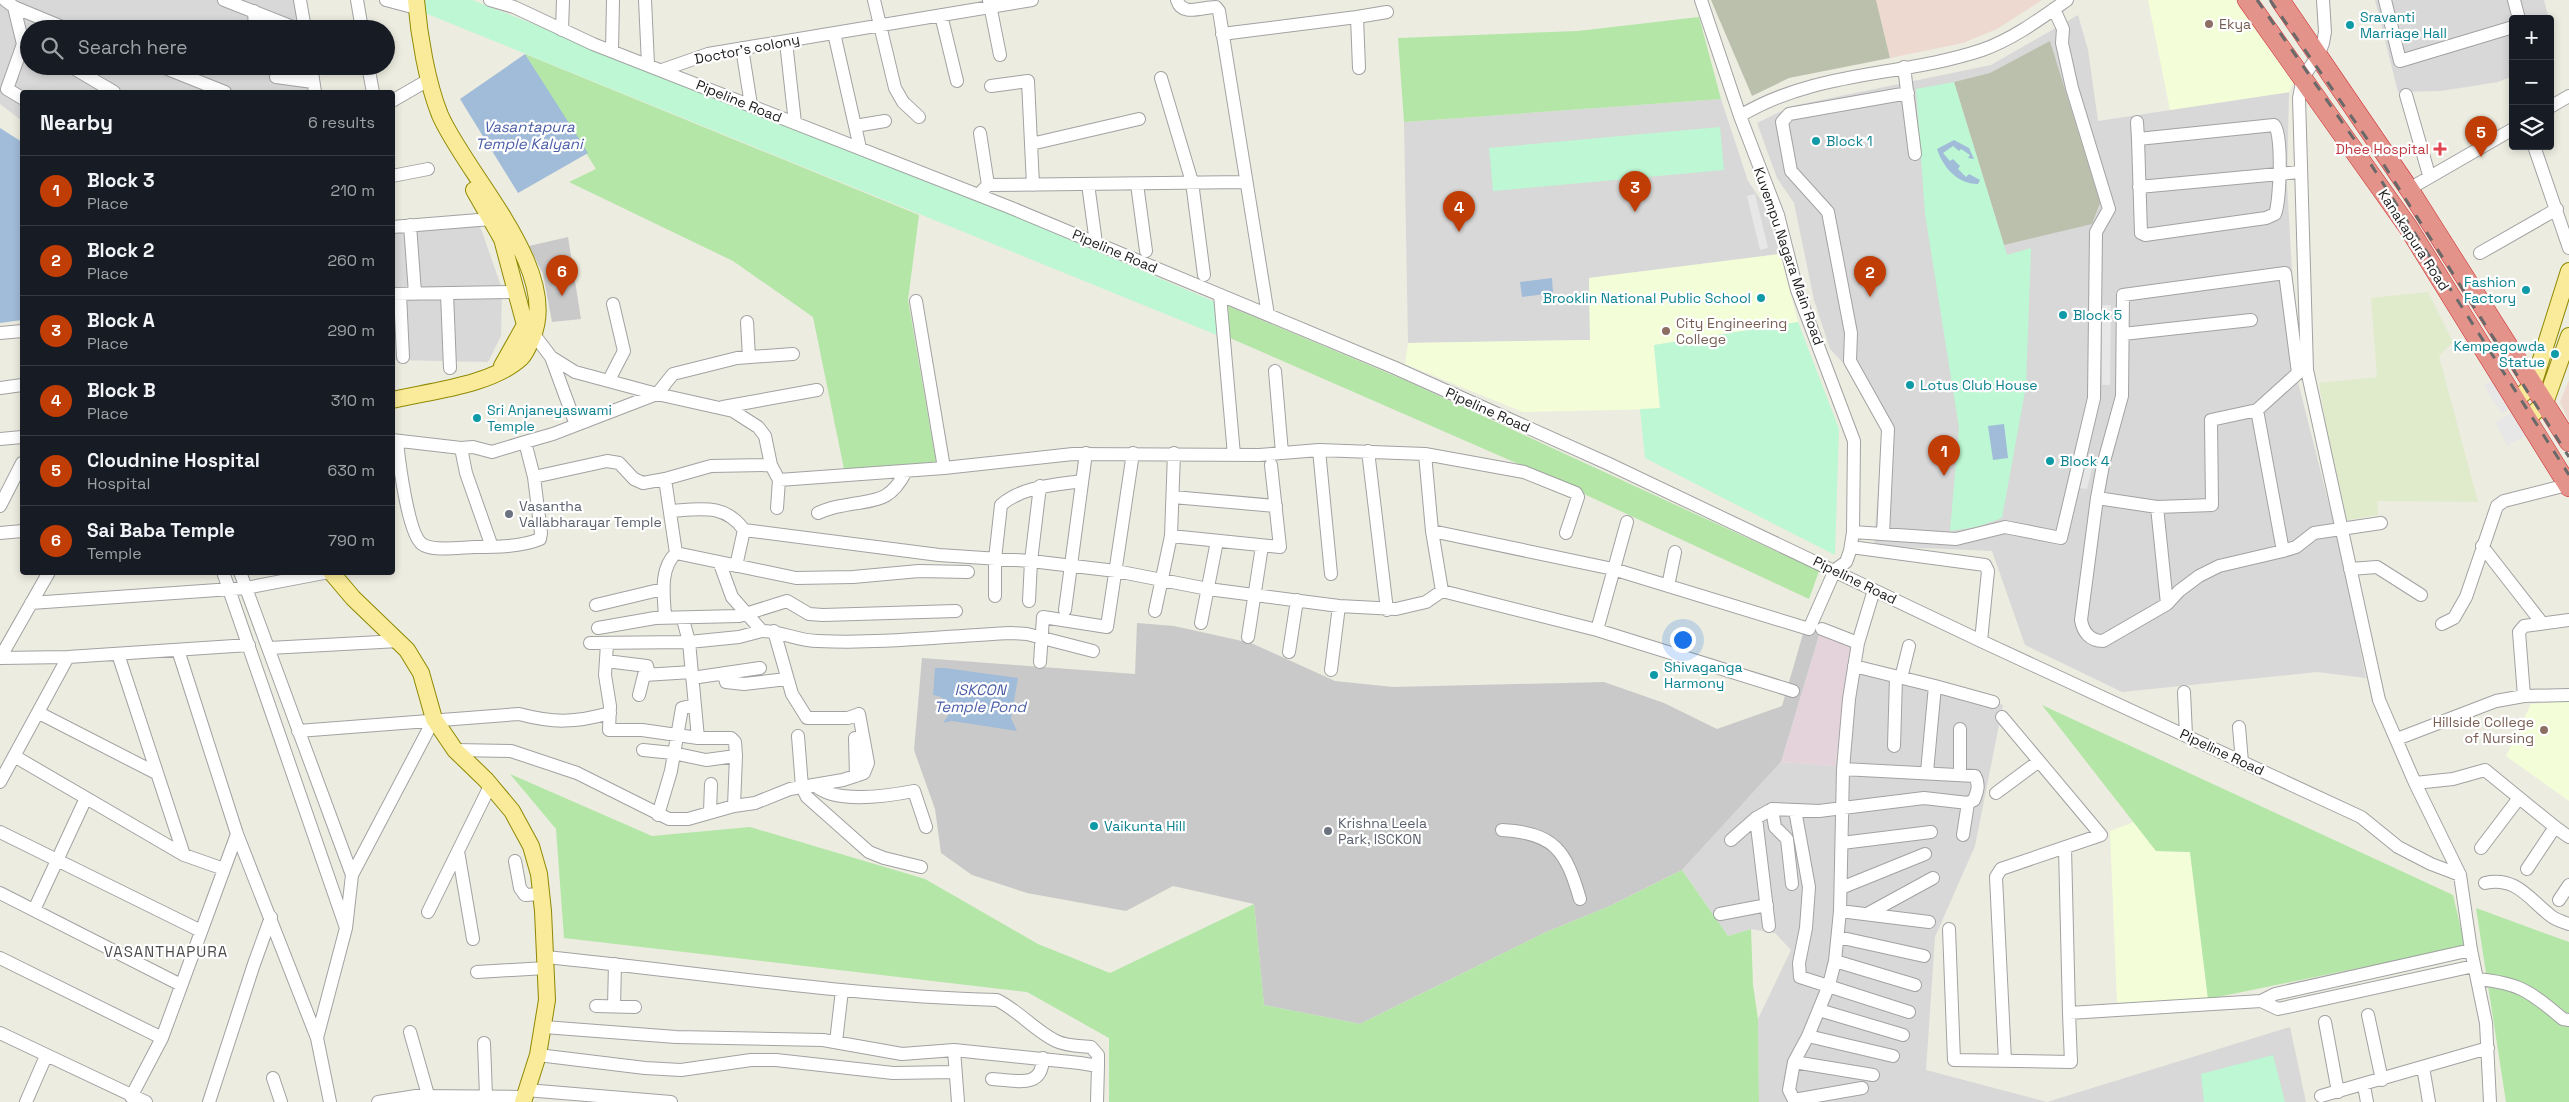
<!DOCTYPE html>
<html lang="en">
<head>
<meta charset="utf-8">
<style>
	:root { --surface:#171b24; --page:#20242c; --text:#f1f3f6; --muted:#9ea1a6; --line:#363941; --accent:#c03d06 }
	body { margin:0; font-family:"Space Grotesk",sans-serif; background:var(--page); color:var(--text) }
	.controls { position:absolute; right:15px; top:15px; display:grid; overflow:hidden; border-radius:5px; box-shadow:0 2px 8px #0003 }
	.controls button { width:45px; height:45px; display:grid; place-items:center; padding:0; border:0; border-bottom:1px solid var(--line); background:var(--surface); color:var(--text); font:25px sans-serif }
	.you { position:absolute; left:1682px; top:639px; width:18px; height:18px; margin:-12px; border:4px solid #fff; border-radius:50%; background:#1a73e8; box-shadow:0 0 0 8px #1a73e833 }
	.badge { display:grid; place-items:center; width:32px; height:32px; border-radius:50%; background:var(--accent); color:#fff; font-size:16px; font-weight:700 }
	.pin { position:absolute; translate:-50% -41px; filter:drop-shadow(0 1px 2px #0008) }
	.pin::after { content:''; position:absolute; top:26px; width:18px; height:15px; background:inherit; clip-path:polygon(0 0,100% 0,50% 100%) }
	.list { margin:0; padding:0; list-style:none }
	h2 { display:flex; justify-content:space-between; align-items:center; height:65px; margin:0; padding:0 20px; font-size:21px }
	h2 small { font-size:16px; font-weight:400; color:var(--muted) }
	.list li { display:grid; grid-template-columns:32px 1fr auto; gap:15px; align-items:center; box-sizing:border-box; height:70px; padding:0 20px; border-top:1px solid var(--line) }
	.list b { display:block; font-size:19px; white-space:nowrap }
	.list p { margin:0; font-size:16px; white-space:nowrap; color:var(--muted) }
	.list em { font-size:16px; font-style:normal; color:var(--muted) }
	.icon { flex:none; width:28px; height:28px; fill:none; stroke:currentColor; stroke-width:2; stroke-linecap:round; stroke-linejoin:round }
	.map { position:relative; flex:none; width:2569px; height:1102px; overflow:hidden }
	.search { position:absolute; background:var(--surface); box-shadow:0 2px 8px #0003; left:20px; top:20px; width:375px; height:55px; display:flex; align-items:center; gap:12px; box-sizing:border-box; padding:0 18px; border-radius:28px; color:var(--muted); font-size:19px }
	.panel { position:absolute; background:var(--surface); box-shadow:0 2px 8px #0003; left:20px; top:90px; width:375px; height:485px; border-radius:5px }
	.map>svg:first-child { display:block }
	.residential { fill:#d9d8d8 }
	.commercial { fill:#edd9cf }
	.industrial { fill:#e5d3dc }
	.education { fill:#f3fed8 }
	.religious { fill:#c9c9c9 }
	.construction { fill:#bbc0ad }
	.farmland { fill:#e0ebcc }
	.grass { fill:#b3e6a7 }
	.park { fill:#bdf7d3 }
	.parking { fill:#e7e7e7 }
	.water { fill:#a1bcd9 }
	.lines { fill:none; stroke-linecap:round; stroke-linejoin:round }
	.minor-casing { stroke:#a2a2a2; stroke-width:14 }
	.major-casing { stroke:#8e8904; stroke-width:18 }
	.highway-casing { stroke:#d02830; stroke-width:20 }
	.minor { stroke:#fff; stroke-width:12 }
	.major { stroke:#f9eb99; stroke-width:16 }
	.highway { stroke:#e39389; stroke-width:19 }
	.rail { stroke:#696969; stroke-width:3; stroke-dasharray:10 10; stroke-linecap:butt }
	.education-dot { fill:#8d6e63; stroke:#fff; stroke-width:2 }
	.culture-dot { fill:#0f9aa8; stroke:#fff; stroke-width:2 }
	.health-dot { fill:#e0444e; stroke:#fff; stroke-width:2 }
	.worship-dot { fill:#6b7280; stroke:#fff; stroke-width:2 }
	.labels { text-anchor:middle; stroke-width:4.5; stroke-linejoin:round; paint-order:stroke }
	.culture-label { font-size:14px; fill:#0d838f; stroke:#fff; text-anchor:start }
	.education-label { font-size:14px; fill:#785e54; stroke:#fff; text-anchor:start }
	.street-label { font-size:14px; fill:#1b1b1b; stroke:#fff }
	.health-label { font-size:14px; fill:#be3a42; stroke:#fff; text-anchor:end }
	.worship-label { font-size:14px; fill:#5b616d; stroke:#fff; text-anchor:start }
	.water-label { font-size:15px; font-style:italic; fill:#4b5ea7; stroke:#fff }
	.neighbourhood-label { font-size:15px; letter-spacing:1px; fill:#4e4e4e; stroke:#fff }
</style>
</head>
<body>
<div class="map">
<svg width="2569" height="1102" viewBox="0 0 2569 1102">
	<rect width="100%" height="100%" fill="#ecece0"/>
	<path class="residential" d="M0 0H294L299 29H29V66H304L308 92H22V121L0 104Z
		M2375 0H2544L2549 19H2513V76L2498 82 2441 91 2398 92Z
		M2078 15 2088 50 2098 121 2289 92 2287 182 2298 382 2341 552 2366 678 2317 672 2122 692 2025 645 1992 551 1874 546 1882 431 1843 363 1830 349 1814 300 1794 203 1777 178 1757 123 1792 106 1991 65Z
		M1721 99 1748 181 1765 206 1780 254 1589 278 1590 340 1408 343 1404 122Z
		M479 223 502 289 501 336 488 362 393 360V230Z
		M1853 660 1932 681 2003 705 1975 846 1935 937 1926 1070 2047 1102 2290 1027 2306 1102H1759L1758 1019 1791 950 1775 933 1751 929 1728 936 1682 870 1781 762 1835 766Z"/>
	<path class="commercial" d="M1876 0H2042L1997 29 1963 43 1890 58Z
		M2569 380V422L2560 402Z"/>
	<path class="industrial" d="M1820 632 1857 641 1845 698 1835 766 1781 762Z"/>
	<path class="education" d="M2148 0H2235L2294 81 2289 92 2170 110Z
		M1780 254 1798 322 1654 345 1660 409 1523 412 1405 364 1408 343 1590 340 1589 278Z
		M2569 701V801L2506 756 2531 704Z
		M2134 822 2156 851 2190 852 2208 999 2117 1003 2110 831Z"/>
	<path class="religious" d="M568 237 581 319 552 322 543 274 529 246Z
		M1137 623 1174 626 1251 643 1335 681 1393 687 1604 682 1664 703 1717 729 1782 706 1805 627 1820 632 1781 762 1682 870 1610 906 1544 933 1360 1024 1264 1005 1254 904 1173 886 1126 911 1027 893 972 875 941 853 935 809 914 750 922 658 1135 674Z"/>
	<path class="construction" d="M1711 0H1876L1890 58 1789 78 1752 96Z
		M2050 41 2100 203 2092 224 2004 245 1954 82 1990 73Z"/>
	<path class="farmland" d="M2428 292 2453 342 2439 356 2478 502 2377 501 2378 515 2342 521 2319 383 2377 377 2371 298Z"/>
	<path class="grass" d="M1699 17 1721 99 1404 122 1398 38 1578 31Z
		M525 54 919 215 908 300 936 462 844 469 813 317 733 261 569 182 596 169Z
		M1228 306 1407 381 1819 571 1809 599 1539 473 1230 338Z
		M2042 705 2453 895 2465 946 2208 999 2190 852 2156 851Z
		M510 774 652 836 750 827 925 879 1038 944 1110 973 1254 904 1264 1005 1360 1024 1544 933 1610 906 1682 870 1728 936 1751 929 1753 985 1758 1019 1759 1102H1109V1038L1027 992 564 938 556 829Z
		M2476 908 2569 942V1102H2506Z"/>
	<path class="park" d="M425 0H472L914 173 1215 302 1217 335 425 13Z
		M1954 82 2007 255 2031 248 2026 386 2002 518 1977 527 1950 531 1959 428 1925 214 1916 89Z
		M1720 127 1724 170 1493 191 1489 148Z
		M1798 322 1839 429 1835 555 1645 458 1640 409 1660 408 1654 345Z
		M2273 1055 2285 1102H2204L2201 1074Z"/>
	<path class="parking" d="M1755 194 1768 248 1760 250 1747 196Z
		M2102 305H2111L2110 385H2102Z
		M2498 376 2516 404 2502 414 2484 386Z
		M2514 411 2529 434 2507 446 2496 422Z
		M2085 466 2092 468 2087 489 2080 488Z"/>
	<path class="water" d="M525 54 588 153 518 193 460 99Z
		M0 128 22 142V320L0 323Z
		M1954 140 1969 148 1974 159 1968 158 1970 155 1961 149 1959 151 1953 146 1943 153 1950 161 1953 159 1960 166 1958 169 1966 177 1969 174 1980 180 1978 184C1957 184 1943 167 1937 149Z
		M1552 278 1553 293 1522 297 1520 282Z
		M2004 424 2008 458 1993 460 1988 426Z
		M935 668H945L1018 678 1011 718 1017 731 952 721 943 723 950 713C948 703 944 696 933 695Z"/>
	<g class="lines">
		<g class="minor-casing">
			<path id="minor" d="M5 0 14 7 67 29
				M224 0 298 29
				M300 0 305 29
				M357 0 362 29
				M386 0 416 8
				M490 0 514 7 593 44 1009 207 1393 367 1609 464 1981 641 2361 817 2398 847 2431 864 2460 875
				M645 0 648 64
				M874 0 895 88 903 102 919 117
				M989 0 1000 55
				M1177 0C1182 17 1202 7 1216 7L1219 11 1268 315
				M2323 0 2325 32 2323 43 2318 56 2303 77 2299 98 2307 370 2379 700 2415 783 2460 875 2471 950 2486 1023 2490 1102
				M2385 0 2400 61 2513 27
				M2514 0 2519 19
				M14 7 23 44 7 89 22 98
				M254 11 255 29
				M941 15 957 81
				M562 30 563 0
				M834 33 860 148
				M1222 34 1357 17
				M786 42 795 123
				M742 48 751 105
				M612 50 613 0
				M70 66 114 92
				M160 66 225 92
				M311 66 315 92
				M368 66 373 92
				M1904 67 1915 154
				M1359 68 1357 17 1387 12
				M662 70 708 54 1032 0
				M276 77 313 82
				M1161 78 1192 182 1204 275
				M991 86 1028 81 1033 185
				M2406 95 2429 175
				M392 101 430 79
				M2550 107 2569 96
				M1740 116C1816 70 1901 77 1982 50 2013 39 2040 19 2067 0
				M2137 122 2138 139
				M2274 125C2283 133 2280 201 2275 214L2266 218 2145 235 2141 233 2138 139Z
				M855 126 885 121
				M980 133 988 185
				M1031 144 1139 119
				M2534 146 2569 248
				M392 176 428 169
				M1088 184 1096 243
				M1137 184 1146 251
				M2139 187 2300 172
				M2409 189 2513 129
				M978 195 988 185 1246 182
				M410 225 415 293
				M392 227 491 219
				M2480 253 2557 209
				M2285 273 2298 373 2257 410 2211 420 2212 505 2157 507 2097 498 2103 465 2122 396 2123 295Z
				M447 293 450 368
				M392 294 516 292
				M400 294 403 357
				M1220 295 1234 455
				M916 301 944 468
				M747 322 749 357
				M529 328 551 357 575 372 657 394 733 411 758 427 765 436 771 465 779 480 777 508
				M0 333 22 331
				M2123 334 2251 320
				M551 357 576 425
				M1275 371 1282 453
				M609 380 624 351 613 304
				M0 388 22 385
				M723 407 817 390
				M0 439 22 437
				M392 440 461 448 473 447 492 452 525 442 534 477 607 461 619 463 634 479 643 483 665 479
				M397 442C399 461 408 534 422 544 432 552 463 547 475 547 495 547 521 547 540 539L541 533 534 477
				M525 442 553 434 657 394 673 374 737 358 793 354
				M461 448 466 473 492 547
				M1319 450 1331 574
				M1368 451 1387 610
				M1425 454 1432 531 1442 591
				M779 480 944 468 1073 454 1259 455 1319 450 1425 454 1524 472 1576 493 1578 497 1566 533
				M1173 497 1276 506
				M2097 498 2081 620C2083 632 2090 641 2103 641L2167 604 2179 591 2199 576 2219 566 2283 551 2257 410
				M0 506 22 463
				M2157 507 2167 604
				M670 511C700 509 725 503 744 530
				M818 513C825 510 833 507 841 506 873 499 889 505 906 471
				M1432 531 1613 569 1809 629 1835 570 1846 562 1850 551 1853 532 1854 441 1797 290 1778 215 1740 116 1701 0
				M1853 532 1956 539 2005 527 2061 538 2094 398 2096 232 2109 209 2072 88 2062 43 2063 29 2054 9
				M0 533 22 531
				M1883 534 1888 429 1850 361 1851 333 1828 212 1791 171 1782 122 1789 114 1908 93
				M1171 536 1280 547 1271 465
				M2482 546 2542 623
				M1851 547 1985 565 1988 571 1981 641
				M2283 551 2296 547 2314 533 2381 523
				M676 553 796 578 853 577 919 571 968 572
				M720 564 732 597 762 631C781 631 798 641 818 641 883 644 946 636 1011 633L1027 634 1093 651
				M736 566 744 530 939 555 1031 561 1116 571 1208 589 1339 606 1396 609 1426 602 1442 591 1597 630 1793 691
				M2350 569 2377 567 2421 595
				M223 572 346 928
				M240 572 352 875
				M1668 586 1675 552
				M995 596V559L1001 505C1023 486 1055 485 1082 481
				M1029 601 1031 561 1040 486
				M31 603 246 588 329 572
				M596 605 663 589
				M1065 610 1086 453
				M1155 611 1171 536 1174 453
				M665 617C664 596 659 569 676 553L665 479 711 466 771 465
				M683 619 689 642 698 738H731L735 742 736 756
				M1201 623 1217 541
				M2442 624 2454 618 2466 597 2497 506 2504 501 2567 485
				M598 628 655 618 739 616 787 601 809 614 823 615 956 611
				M1822 629 1858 643
				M1597 630 1627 522
				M1248 637 1262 546
				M590 643 689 642 739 637 762 631
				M607 644 605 675 610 706 609 730H642L698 738
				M269 648 399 641
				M178 650 237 834 317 1038 330 1102
				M1289 652 1297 600
				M118 654 184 855
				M0 658 68 657 249 645
				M0 658 49 572
				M606 661 647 666 649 675
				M1040 662 1043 617 1107 627 1133 453
				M1854 666 1935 686 1927 772
				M1331 670 1339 606
				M724 674 726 682 744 684 787 679
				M692 678 760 668
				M1901 678 1909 646
				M1935 686 1993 702
				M2184 692 2186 735
				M639 695 644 675 692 672
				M2524 696 2519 632 2524 626 2569 620
				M39 713 156 773
				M2002 717 2101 835 2001 869 1996 877 2005 1061
				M2239 727 2242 762
				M1960 729V775
				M298 731 519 714C553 723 575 723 610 713
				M798 736 802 787 807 797 869 852 884 858 921 867
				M855 738 856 776
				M2397 739 2496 701 2524 696 2569 695
				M1894 746 1896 677
				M455 750 511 751 577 773 669 819H688L734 806 755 803 790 789 843 780 864 773 868 763 859 714 848 718H807L792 694 774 631
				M643 750 673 753 706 760 736 756 734 806
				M14 756 184 855 224 869
				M0 782 68 657
				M2415 783 2453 779 2485 770 2555 827 2527 869
				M815 785C834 804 888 796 914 791L926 827
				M1996 793 2039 761
				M1772 809 1775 827 1787 839 1792 884
				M1795 810 1809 887 1806 928 1799 963 1800 977 1909 1012
				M710 812 711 784
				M658 815 671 771 682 708 694 705
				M1756 818 1769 926
				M2555 827 2569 837
				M1502 830C1555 833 1566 851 1580 899
				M0 832 201 931
				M1963 835 1968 803
				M1731 840 1756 818 1772 809 1819 811 1924 798 1968 803 1974 800C1977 792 1980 785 1975 776L1843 769
				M1842 843 1931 832
				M2065 848 2069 1013
				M2481 848 2519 798
				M458 851 473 939
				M515 861 520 888 525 895 541 894
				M2485 883C2516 876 2529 899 2551 916 2556 920 2563 922 2569 924
				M1841 888 1925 854
				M0 893 181 985
				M2559 900 2569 885
				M34 910 86 798
				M1840 911 1929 922
				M428 912 490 786
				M1869 913 1933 878
				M1720 914 1767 905
				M1949 929 1954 1060 2071 1062 2069 1013 2261 1001 2275 994 2471 950
				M1838 937 1924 956
				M546 957C696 972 846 996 997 1000 1019 1011 1034 1030 1056 1041 1066 1046 1080 1046 1091 1047L1098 1055V1066
				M0 958 162 1038
				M1835 961 1915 985
				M477 972 546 968
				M2477 979C2521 983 2530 992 2563 1019L2569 1020
				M2261 1001 2278 1009 2474 966
				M596 1006 635 1007
				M614 1006 615 964
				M1819 1010 1903 1035
				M2368 1015 2382 1080
				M2325 1022 2338 1092
				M544 1027 676 1037 823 1040 902 1054 954 1050 1080 1063 1098 1066 1097 1102
				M410 1032 430 1102
				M0 1033 146 1102
				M1808 1036 1893 1056
				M317 1038 346 928 352 875 434 719
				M836 1042 842 990
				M484 1043 486 1096
				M954 1050 958 1102
				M538 1055 645 1068 681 1070 751 1060H776L893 1073 955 1072
				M1794 1062 1873 1075
				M2423 1067 2429 1102
				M273 1078 281 1102
				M992 1079C1016 1080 1042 1090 1043 1058
				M2364 1086 2367 1102
				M1862 1088 1794 1100 1789 1090 1794 1062 1808 1036 1829 985 1835 961 1840 911 1843 769 1849 699 1858 643 1874 590
				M526 1090 671 1102
				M2321 1096 2488 1048
				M131 1097 162 1038 237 834
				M26 1102 46 1056
				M209 1102 254 964 271 917
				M378 1102 416 1096 524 1097"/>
		</g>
		<g class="major-casing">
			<path id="major" d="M474 190 502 239 525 325 502 366
				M392 400C431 391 492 385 521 358 526 353 529 345 532 338 562 270 466 175 440 115 427 83 419 35 416 0
				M2516 400 2533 385 2569 271
				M2528 418 2545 403 2569 336
				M331 572 353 598 407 650 421 673 434 719 455 750 486 780 512 811 531 846 539 874 543 911 547 1000 538 1055 523 1102"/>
		</g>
		<g class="highway-casing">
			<path id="highway" d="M2247 0 2408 227 2569 487
				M2280 0 2409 189 2569 442"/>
		</g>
		<use href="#minor" class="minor"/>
		<use href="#major" class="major"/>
		<use href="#highway" class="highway"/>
		<path class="rail" d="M2257 0 2363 152 2569 475
			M2270 0 2372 146 2569 457"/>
	</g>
	<g class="education-dot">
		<circle cx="2209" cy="24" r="5"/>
		<circle cx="1666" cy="331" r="5"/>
		<circle cx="2544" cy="730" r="5"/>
	</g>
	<g class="culture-dot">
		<circle cx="2350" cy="25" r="5"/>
		<circle cx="1816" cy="141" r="5"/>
		<circle cx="2526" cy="290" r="5"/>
		<circle cx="1761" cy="298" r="5"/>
		<circle cx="2063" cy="315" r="5"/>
		<circle cx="2555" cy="354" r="5"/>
		<circle cx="1910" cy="385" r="5"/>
		<circle cx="477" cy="418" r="5"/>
		<circle cx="2050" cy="461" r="5"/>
		<circle cx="1654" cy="675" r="5"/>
		<circle cx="1094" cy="826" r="5"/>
	</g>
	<path class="health-dot" d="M2437.5 141.5h5v5h5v5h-5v5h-5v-5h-5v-5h5z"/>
	<g class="worship-dot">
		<circle cx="509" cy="514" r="5"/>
		<circle cx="1328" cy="831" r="5"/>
	</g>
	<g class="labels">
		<g class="culture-label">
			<text x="2360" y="22">Sravanti<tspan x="2360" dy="16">Marriage Hall</tspan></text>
			<text x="1826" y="146">Block 1</text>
			<text x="2516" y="287" text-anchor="end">Fashion<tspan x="2516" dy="16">Factory</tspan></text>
			<text x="1751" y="303" text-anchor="end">Brooklin National Public School</text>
			<text x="2073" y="320">Block 5</text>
			<text x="2545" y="351" text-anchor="end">Kempegowda<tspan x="2545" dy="16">Statue</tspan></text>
			<text x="1920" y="390">Lotus Club House</text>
			<text x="487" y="415">Sri Anjaneyaswami<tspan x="487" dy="16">Temple</tspan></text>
			<text x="2060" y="466">Block 4</text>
			<text x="1664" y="672">Shivaganga<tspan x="1664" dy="16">Harmony</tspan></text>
			<text x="1104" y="831">Vaikunta Hill</text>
		</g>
		<g class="education-label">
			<text x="2219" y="29">Ekya</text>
			<text x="1676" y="328">City Engineering<tspan x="1676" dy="16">College</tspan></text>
			<text x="2534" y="727" text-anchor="end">Hillside College<tspan x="2534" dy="16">of Nursing</tspan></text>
		</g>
		<g class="street-label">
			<text transform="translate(747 49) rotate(-11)" y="5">Doctor's colony</text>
			<text transform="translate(739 101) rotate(22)" y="5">Pipeline Road</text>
			<text transform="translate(2414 240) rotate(57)" y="5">Kanakapura Road</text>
			<text transform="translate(1115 251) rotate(23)" y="5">Pipeline Road</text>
			<text transform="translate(1789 256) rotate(71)" y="5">Kuvempu Nagara Main Road</text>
			<text transform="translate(1488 410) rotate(24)" y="5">Pipeline Road</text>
			<text transform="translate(1855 580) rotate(26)" y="5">Pipeline Road</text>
			<text transform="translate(2222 752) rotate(25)" y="5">Pipeline Road</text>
		</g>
		<g class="health-label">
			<text x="2429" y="154">Dhee Hospital</text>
		</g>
		<g class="worship-label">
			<text x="519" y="511">Vasantha<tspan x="519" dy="16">Vallabharayar Temple</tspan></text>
			<text x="1338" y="828">Krishna Leela<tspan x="1338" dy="16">Park, ISCKON</tspan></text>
		</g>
		<g class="water-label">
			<text x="529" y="132">Vasantapura<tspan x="529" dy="17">Temple Kalyani</tspan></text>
			<text x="980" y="695">ISKCON<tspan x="980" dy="17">Temple Pond</tspan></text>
		</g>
		<g class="neighbourhood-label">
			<text x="166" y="957">VASANTHAPURA</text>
		</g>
	</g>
</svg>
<div class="controls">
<button>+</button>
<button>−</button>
<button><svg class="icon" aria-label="layers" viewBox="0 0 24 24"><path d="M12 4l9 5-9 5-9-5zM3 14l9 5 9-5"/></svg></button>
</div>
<div class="you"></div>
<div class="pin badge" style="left:1944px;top:476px">1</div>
<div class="pin badge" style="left:1870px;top:297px">2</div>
<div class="pin badge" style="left:1635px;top:212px">3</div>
<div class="pin badge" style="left:1459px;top:232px">4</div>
<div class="pin badge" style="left:2481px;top:157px">5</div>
<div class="pin badge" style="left:562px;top:296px">6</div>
<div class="search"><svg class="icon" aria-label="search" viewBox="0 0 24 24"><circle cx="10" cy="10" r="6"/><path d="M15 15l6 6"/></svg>Search here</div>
<section class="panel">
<h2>Nearby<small>6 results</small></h2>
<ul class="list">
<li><span class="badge">1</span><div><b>Block 3</b><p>Place</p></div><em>210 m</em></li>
<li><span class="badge">2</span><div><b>Block 2</b><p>Place</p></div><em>260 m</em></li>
<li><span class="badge">3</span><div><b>Block A</b><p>Place</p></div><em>290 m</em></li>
<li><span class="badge">4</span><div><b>Block B</b><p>Place</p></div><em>310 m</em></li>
<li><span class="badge">5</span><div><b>Cloudnine Hospital</b><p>Hospital</p></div><em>630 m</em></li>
<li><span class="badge">6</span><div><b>Sai Baba Temple</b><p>Temple</p></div><em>790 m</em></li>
</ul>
</section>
</div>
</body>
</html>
